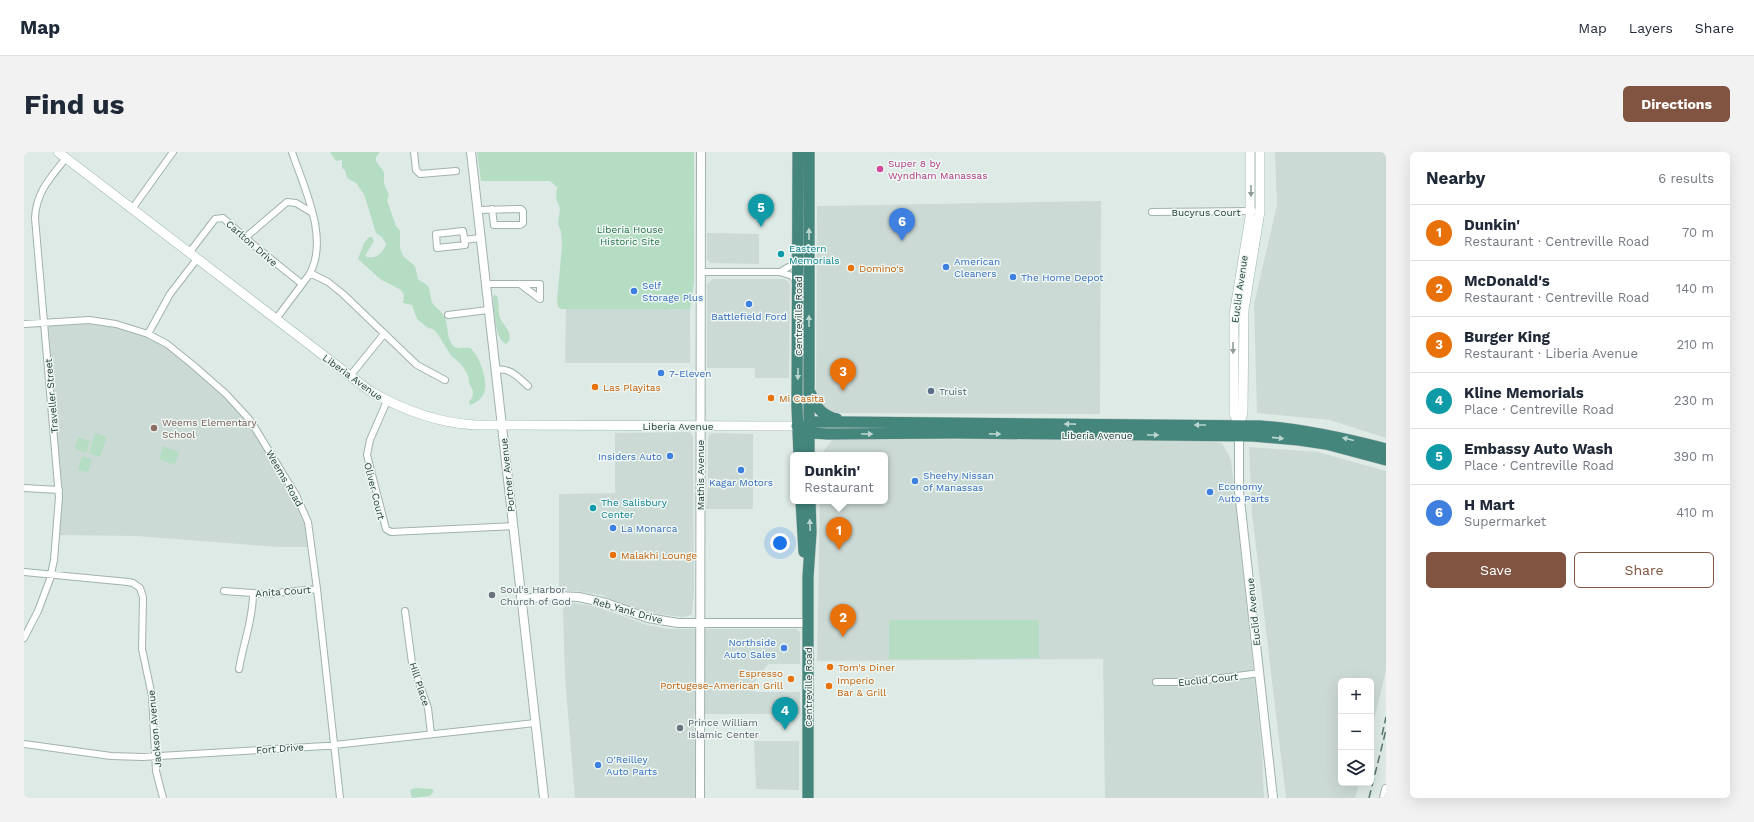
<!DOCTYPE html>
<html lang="en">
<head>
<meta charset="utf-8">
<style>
	:root { --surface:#fff; --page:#f2f2f3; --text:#1f2937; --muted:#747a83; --line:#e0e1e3; --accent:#815441 }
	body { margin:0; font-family:"Work Sans",sans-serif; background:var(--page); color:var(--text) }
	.controls { position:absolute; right:12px; bottom:12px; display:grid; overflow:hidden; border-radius:6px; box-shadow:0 4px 16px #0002 }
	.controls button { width:36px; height:36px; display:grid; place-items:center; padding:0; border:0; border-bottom:1px solid var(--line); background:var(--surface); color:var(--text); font:20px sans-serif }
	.you { position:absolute; left:756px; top:391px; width:14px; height:14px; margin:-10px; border:3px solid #fff; border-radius:50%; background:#1a73e8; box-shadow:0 0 0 6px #1a73e833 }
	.badge { display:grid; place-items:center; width:26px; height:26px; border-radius:50%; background:var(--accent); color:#fff; font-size:13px; font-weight:700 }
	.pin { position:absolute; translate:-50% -33px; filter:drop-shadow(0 1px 2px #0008) }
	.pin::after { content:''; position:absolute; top:21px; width:14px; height:12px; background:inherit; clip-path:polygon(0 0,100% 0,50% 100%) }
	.popup { position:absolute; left:766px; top:300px; width:98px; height:52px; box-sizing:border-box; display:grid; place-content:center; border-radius:6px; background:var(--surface); filter:drop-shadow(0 1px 3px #0005); font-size:13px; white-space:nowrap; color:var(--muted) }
	.popup b { font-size:15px; color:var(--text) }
	.popup::after { content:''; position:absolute; left:50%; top:100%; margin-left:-8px; border:8px solid transparent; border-top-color:var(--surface) }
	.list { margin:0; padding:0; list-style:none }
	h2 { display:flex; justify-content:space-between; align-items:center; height:52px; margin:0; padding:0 16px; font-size:17px }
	h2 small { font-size:13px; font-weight:400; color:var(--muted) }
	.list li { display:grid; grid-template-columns:26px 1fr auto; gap:12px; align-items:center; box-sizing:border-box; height:56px; padding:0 16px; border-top:1px solid var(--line) }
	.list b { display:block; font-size:15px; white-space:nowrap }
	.list p { margin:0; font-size:13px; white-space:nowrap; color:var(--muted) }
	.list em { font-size:13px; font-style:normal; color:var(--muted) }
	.actions { display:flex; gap:8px; padding:12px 16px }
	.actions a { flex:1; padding:9px 0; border:1px solid var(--accent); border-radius:6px; text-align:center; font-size:14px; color:var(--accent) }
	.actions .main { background:var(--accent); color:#fff }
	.icon { flex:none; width:22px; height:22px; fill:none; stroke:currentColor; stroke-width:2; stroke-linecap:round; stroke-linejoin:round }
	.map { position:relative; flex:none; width:1362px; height:646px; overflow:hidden; border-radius:6px }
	header { display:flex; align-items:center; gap:24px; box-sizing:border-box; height:56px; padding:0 20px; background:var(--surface); border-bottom:1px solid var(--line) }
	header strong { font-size:19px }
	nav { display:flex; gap:22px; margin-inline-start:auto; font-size:14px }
	.intro { display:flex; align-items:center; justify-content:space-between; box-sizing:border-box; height:96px; padding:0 24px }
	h1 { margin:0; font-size:28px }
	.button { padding:10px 18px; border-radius:6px; background:var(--accent); color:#fff; font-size:14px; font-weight:700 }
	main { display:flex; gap:24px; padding:0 24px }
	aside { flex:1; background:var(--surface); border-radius:6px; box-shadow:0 4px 16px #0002 }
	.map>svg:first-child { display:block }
	.built { fill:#ccdad5 }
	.green { fill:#b5ddc4 }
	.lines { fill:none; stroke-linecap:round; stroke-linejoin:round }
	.minor-casing { stroke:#a1b2ae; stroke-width:8 }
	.tertiary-casing { stroke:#a1b2ae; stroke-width:10 }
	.secondary-casing { stroke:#9cb6b0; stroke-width:10 }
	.trunk-casing { stroke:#bcc4c3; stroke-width:12 }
	.minor { stroke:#fff; stroke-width:6 }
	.tertiary { stroke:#fff; stroke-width:8 }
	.secondary { stroke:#fff; stroke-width:9 }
	.trunk { stroke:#44857c; stroke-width:11 }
	.rail { stroke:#587672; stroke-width:1.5; stroke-dasharray:8 4; stroke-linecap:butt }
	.oneway { fill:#8f9c9a }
	.oneway2 { fill:#bbd5cf }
	.hotel-dot { fill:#d1479c; stroke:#eef7f3; stroke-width:1.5 }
	.culture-dot { fill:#0f9aa8; stroke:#eef7f3; stroke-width:1.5 }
	.shop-dot { fill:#3f7fe0; stroke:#eef7f3; stroke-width:1.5 }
	.food-dot { fill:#e8710a; stroke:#eef7f3; stroke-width:1.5 }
	.service-dot { fill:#5c6f8a; stroke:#eef7f3; stroke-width:1.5 }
	.education-dot { fill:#8d6e63; stroke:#eef7f3; stroke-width:1.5 }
	.worship-dot { fill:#6b7280; stroke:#eef7f3; stroke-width:1.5 }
	.labels { text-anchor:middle; stroke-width:3; stroke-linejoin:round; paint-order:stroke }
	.hotel-label { font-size:10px; fill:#b23c85; stroke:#eef7f3; text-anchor:start }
	.street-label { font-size:10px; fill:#1f3a36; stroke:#eef7f3 }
	.park-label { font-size:10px; fill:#27734c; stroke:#eef7f3 }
	.culture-label { font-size:10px; fill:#0d838f; stroke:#eef7f3; text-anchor:start }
	.shop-label { font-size:10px; fill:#366cbe; stroke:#eef7f3; text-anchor:start }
	.food-label { font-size:10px; fill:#c56008; stroke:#eef7f3; text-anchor:start }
	.service-label { font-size:10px; fill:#4e5e75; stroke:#eef7f3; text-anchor:start }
	.education-label { font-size:10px; fill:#785e54; stroke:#eef7f3; text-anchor:start }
	.worship-label { font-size:10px; fill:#5b616d; stroke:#eef7f3; text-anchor:start }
</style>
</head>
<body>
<header>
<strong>Map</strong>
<nav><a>Map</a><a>Layers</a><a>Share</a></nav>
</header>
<div class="intro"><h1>Find us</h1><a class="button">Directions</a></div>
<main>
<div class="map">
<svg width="1362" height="646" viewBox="0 0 1362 646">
	<rect width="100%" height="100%" fill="#deeae6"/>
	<path class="built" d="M1251 0H1362V286L1306 268 1233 261 1230 152 1253 53Z
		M1077 49 1076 262 808 261 802 259 792 244 793 54Z
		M683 81 735 82V112L686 111 683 107Z
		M689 127H760L764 129 766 132 765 226H731V216H683V132Z
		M542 157H666V211H541Z
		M52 168 92 172 143 192 220 261 281 360 288 395H254L112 384 32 383 35 345 20 170Z
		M664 280 667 281 669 285 670 438 668 462 664 464 659 465 634 462 597 452 578 443 553 439H535V342L591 341V281Z
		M689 281 729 282V357H682L684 336V286L685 283Z
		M1167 286 1198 291 1207 308 1238 599 1240 646H1081L1079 507 793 509 796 349H861V303H797L808 288Z
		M1225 295 1294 300 1362 319V519L1347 580V529H1317V631H1335L1331 646H1262L1228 361Z
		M544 450 573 455 623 473 644 477H773L776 481V512H744L731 530V540H776V562H670L672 646H551L541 525 539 459 540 455Z
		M730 589H775V638L732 637Z"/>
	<path class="green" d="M306 0H356L352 5V9L360 20V31L365 43 363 48 372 74 376 79V96L379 104 391 114 394 127C396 129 399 130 402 132 408 137 405 146 409 152 413 157 418 159 421 166 424 174 423 190 431 195 435 197 441 195 446 196 455 202 465 230 460 241 458 247 452 251 446 253L445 250C450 243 451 239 445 232 447 223 436 209 428 205L413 181 409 177 404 176 393 167 388 153 379 151 380 142 377 138 356 127 334 107 340 91 345 85H348L350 89 341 104C351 108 359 102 362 92L358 85 352 81 340 42 332 31 323 26 321 18 318 16V8L312 9Z
		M453 0H670V131L666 157H537L534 155 533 149 538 94 537 79 534 72 536 56 532 46 533 35 526 29H457Z
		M470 143 473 144C476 151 473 159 476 166 480 174 488 179 485 189L482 192C471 188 470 157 469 145Z
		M71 281 83 285 76 305 65 301Z
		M54 285 66 289 62 301 52 297 51 295Z
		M139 294 155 300 151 313 135 307Z
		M58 304 68 307 64 320 54 318Z
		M865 468H1015V506L865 507Z
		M391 636 408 637 410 639 406 644 388 646 386 638Z"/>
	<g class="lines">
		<g class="minor-casing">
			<path id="minor" d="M390 0 392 18 396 22 432 19
				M108 57 149 0
				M453 58 496 57H497L499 59V71L496 73H470L468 57
				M1128 60 1229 59
				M439 79 441 93 413 96 412 82Z
				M221 86 263 50 272 51 287 60
				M440 88 456 86
				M165 101 191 67 199 66 232 95 278 132
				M677 120H756L768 124 773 131
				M756 120 768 113 771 105
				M286 121 304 130 319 142 393 213 421 228
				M461 132H516V147L496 132
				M424 163 464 158
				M252 167 285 123C306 87 280 36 268 0
				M0 172 65 168 92 172 124 182 143 192 169 213 202 242 226 268 272 343 284 370 293 437 316 646
				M124 182 146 142 173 107
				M471 218C486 215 494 225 504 234
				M326 224 360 182
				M363 249 346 288 343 303 362 377 367 380 489 374
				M0 336 35 338
				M0 420 104 430 109 431 116 436 119 445 118 497 128 544 132 619 139 646
				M200 439 241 442 293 437
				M381 459 388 511 404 556 407 582
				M0 486 14 459 26 427 30 408 35 345 11 66C12 40 27 25 42 6
				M215 517C219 492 229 468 229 442
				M1132 530H1167L1236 521
				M0 592 87 604 119 605 301 594 511 571"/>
		</g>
		<g class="tertiary-casing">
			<path id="tertiary" d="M447 0 520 646
				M1215 283V339L1249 646
				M497 447 532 444 555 445 582 451 624 466 654 471H784
				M676 646 677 0
				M1360 646 1362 637"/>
		</g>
		<g class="secondary-casing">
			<path id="secondary" d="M34 0 346 239C379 258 413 271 451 273L773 274
				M1215 273 1219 261 1220 158 1236 59V0
				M1215 280V273L1210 262V163L1226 65V0"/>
		</g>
		<g class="trunk-casing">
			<path id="trunk" d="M774 0 773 255 775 303
				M785 0V303
				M787 242C791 255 799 264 813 267
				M773 274 785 275 790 270H823L1236 274C1279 277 1320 286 1362 297
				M785 275 789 281 804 282 932 281 1229 284 1275 288 1302 292 1362 308
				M777 349 780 400
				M784 646V425L787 380 786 349"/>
		</g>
		<use href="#minor" class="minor"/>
		<use href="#tertiary" class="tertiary"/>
		<use href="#secondary" class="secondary"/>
		<use href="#trunk" class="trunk"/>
		<path class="rail" d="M1358 583 1362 565
			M1345 646 1362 578"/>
	</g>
	<defs><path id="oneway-solid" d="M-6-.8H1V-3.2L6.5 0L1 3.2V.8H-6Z"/></defs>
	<g class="oneway">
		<use href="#oneway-solid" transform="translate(1227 39) rotate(90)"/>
		<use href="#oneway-solid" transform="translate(1209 196) rotate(90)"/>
	</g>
	<g class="oneway2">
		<use href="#oneway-solid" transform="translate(785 82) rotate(-90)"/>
		<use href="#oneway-solid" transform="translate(785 169) rotate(-91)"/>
		<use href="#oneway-solid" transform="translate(774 222) rotate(91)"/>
		<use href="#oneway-solid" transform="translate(1046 272) rotate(-179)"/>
		<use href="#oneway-solid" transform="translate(1176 273) rotate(-180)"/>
		<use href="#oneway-solid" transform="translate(843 282)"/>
		<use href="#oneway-solid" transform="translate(971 282) rotate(1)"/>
		<use href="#oneway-solid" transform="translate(1129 283)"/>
		<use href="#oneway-solid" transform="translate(1254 286) rotate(6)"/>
		<use href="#oneway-solid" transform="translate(1324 287) rotate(-166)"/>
		<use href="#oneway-solid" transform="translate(786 373) rotate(-92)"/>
	</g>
	<circle class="hotel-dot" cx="856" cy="17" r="4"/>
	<g class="culture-dot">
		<circle cx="757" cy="102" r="4"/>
		<circle cx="569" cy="356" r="4"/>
	</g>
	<g class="shop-dot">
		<circle cx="922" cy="115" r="4"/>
		<circle cx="989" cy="125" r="4"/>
		<circle cx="610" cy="139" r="4"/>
		<circle cx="725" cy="152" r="4"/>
		<circle cx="637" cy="221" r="4"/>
		<circle cx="646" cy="304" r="4"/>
		<circle cx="717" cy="318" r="4"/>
		<circle cx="891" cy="329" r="4"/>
		<circle cx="1186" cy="340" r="4"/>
		<circle cx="589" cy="376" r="4"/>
		<circle cx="760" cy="496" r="4"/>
		<circle cx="574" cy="613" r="4"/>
	</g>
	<g class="food-dot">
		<circle cx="827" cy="116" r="4"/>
		<circle cx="571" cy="235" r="4"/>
		<circle cx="747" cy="246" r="4"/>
		<circle cx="589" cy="403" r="4"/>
		<circle cx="806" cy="515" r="4"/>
		<circle cx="767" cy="527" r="4"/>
		<circle cx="805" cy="534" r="4"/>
	</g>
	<circle class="service-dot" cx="907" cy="239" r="4"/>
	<circle class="education-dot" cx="130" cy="276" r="4"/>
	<g class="worship-dot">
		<circle cx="468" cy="443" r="4"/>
		<circle cx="656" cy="576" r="4"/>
	</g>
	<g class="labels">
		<g class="hotel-label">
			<text x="864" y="15">Super 8 by<tspan x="864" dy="12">Wyndham Manassas</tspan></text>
		</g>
		<g class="street-label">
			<text x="1182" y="64">Bucyrus Court</text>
			<text transform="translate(228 91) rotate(41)" y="4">Carlton Drive</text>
			<text transform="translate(1215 137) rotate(-82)" y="4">Euclid Avenue</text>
			<text transform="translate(774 164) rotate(-90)" y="4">Centreville Road</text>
			<text transform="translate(329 225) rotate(36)" y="4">Liberia Avenue</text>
			<text transform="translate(27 244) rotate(-95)" y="4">Traveller Street</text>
			<text x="654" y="278">Liberia Avenue</text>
			<text x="1073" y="287">Liberia Avenue</text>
			<text transform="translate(483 323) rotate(-96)" y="4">Portner Avenue</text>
			<text transform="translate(676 323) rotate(-90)" y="4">Mathis Avenue</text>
			<text transform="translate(261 326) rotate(60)" y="4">Weems Road</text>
			<text transform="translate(351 339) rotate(76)" y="4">Oliver Court</text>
			<text transform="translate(259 439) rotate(-4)" y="4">Anita Court</text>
			<text transform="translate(604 458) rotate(16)" y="4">Reb Yank Drive</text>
			<text transform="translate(1229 460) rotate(-96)" y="4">Euclid Avenue</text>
			<text transform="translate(1184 527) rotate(-6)" y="4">Euclid Court</text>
			<text transform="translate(396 532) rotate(72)" y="4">Hill Place</text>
			<text transform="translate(784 535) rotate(-90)" y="4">Centreville Road</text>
			<text transform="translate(130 577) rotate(-95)" y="4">Jackson Avenue</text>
			<text transform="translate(256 596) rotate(-4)" y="4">Fort Drive</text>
		</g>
		<g class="park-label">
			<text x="606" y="81">Liberia House<tspan x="606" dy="12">Historic Site</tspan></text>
		</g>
		<g class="culture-label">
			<text x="765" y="100">Eastern<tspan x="765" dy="12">Memorials</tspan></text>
			<text x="577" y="354">The Salisbury<tspan x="577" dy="12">Center</tspan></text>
		</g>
		<g class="shop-label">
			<text x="930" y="113">American<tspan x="930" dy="12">Cleaners</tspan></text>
			<text x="997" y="129">The Home Depot</text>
			<text x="618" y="137">Self<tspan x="618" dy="12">Storage Plus</tspan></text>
			<text x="725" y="168" text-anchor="middle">Battlefield Ford</text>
			<text x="645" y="225">7-Eleven</text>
			<text x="638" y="308" text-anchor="end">Insiders Auto</text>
			<text x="899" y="327">Sheehy Nissan<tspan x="899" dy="12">of Manassas</tspan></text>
			<text x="717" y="334" text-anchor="middle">Kagar Motors</text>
			<text x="1194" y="338">Economy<tspan x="1194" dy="12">Auto Parts</tspan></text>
			<text x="597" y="380">La Monarca</text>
			<text x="752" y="494" text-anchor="end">Northside<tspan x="752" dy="12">Auto Sales</tspan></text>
			<text x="582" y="611">O'Reilley<tspan x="582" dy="12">Auto Parts</tspan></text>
		</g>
		<g class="food-label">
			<text x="835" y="120">Domino's</text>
			<text x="579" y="239">Las Playitas</text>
			<text x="755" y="250">Mi Casita</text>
			<text x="597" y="407">Malakhi Lounge</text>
			<text x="814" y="519">Tom's Diner</text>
			<text x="759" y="525" text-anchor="end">Espresso<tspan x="759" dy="12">Portugese-American Grill</tspan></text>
			<text x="813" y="532">Imperio<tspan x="813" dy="12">Bar &amp; Grill</tspan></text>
		</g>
		<g class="service-label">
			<text x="915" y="243">Truist</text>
		</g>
		<g class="education-label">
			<text x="138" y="274">Weems Elementary<tspan x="138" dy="12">School</tspan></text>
		</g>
		<g class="worship-label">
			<text x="476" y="441">Soul's Harbor<tspan x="476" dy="12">Church of God</tspan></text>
			<text x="664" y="574">Prince William<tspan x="664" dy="12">Islamic Center</tspan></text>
		</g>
	</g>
</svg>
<div class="controls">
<button>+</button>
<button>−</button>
<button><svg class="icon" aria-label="layers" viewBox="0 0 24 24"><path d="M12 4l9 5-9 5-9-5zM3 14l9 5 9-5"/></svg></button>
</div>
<div class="you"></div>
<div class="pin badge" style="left:815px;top:398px;background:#e8710a">1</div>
<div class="popup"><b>Dunkin'</b>Restaurant</div>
<div class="pin badge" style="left:819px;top:485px;background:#e8710a">2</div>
<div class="pin badge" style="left:819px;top:239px;background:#e8710a">3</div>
<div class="pin badge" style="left:761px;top:578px;background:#0f9aa8">4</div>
<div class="pin badge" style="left:737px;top:75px;background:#0f9aa8">5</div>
<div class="pin badge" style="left:878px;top:89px;background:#3f7fe0">6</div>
</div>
<aside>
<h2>Nearby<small>6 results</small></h2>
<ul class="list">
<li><span class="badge" style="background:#e8710a">1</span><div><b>Dunkin'</b><p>Restaurant · Centreville Road</p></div><em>70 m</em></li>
<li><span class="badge" style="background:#e8710a">2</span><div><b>McDonald's</b><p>Restaurant · Centreville Road</p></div><em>140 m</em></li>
<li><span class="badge" style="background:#e8710a">3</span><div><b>Burger King</b><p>Restaurant · Liberia Avenue</p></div><em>210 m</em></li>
<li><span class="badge" style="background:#0f9aa8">4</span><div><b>Kline Memorials</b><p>Place · Centreville Road</p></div><em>230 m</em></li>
<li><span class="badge" style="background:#0f9aa8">5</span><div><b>Embassy Auto Wash</b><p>Place · Centreville Road</p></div><em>390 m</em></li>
<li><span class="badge" style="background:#3f7fe0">6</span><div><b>H Mart</b><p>Supermarket</p></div><em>410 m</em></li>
</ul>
<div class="actions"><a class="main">Save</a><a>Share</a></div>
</aside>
</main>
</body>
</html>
